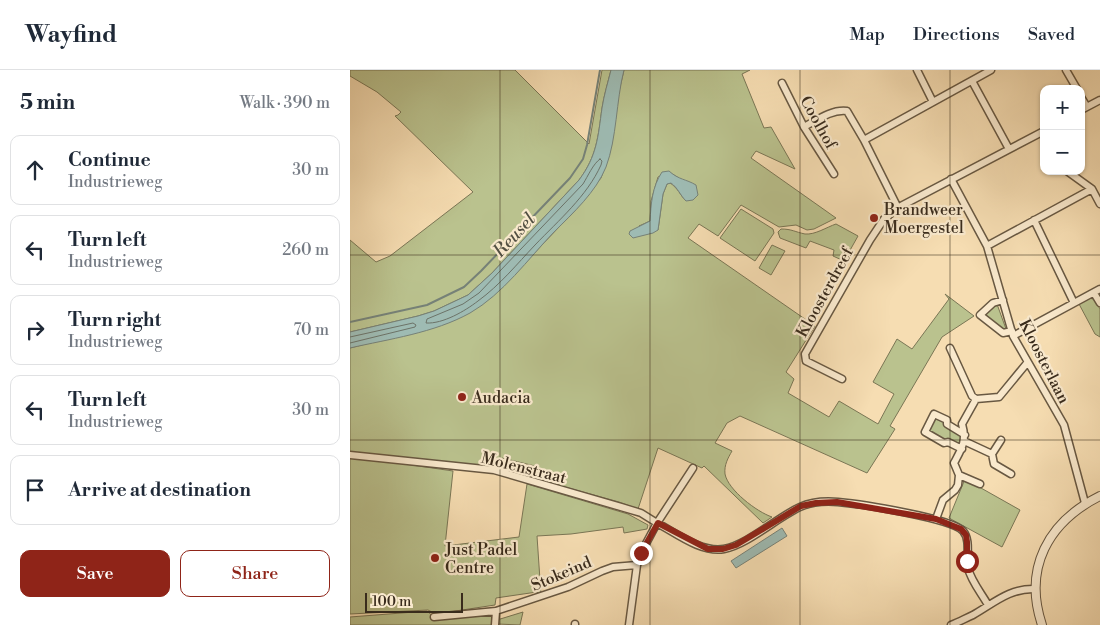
<!DOCTYPE html>
<html lang="en">
<head>
<meta charset="utf-8">
<style>
	:root { --surface:#fff; --page:#f6f6f7; --text:#1f2937; --muted:#747a83; --line:#e0e1e3; --accent:#8f2418 }
	body { margin:0; font-family:"Libre Bodoni",serif; background:var(--page); color:var(--text) }
	.controls { position:absolute; right:15px; top:15px; display:grid; overflow:hidden; border-radius:10px; box-shadow:0 1px 4px #0004 }
	.controls button { width:45px; height:45px; display:grid; place-items:center; padding:0; border:0; border-bottom:1px solid var(--line); background:var(--surface); color:var(--text); font:25px sans-serif }
	.scale { position:absolute; left:15px; bottom:12px; width:98px; box-sizing:border-box; padding-left:5px; border:2px solid #392b1c; border-top:0; font-size:14px; line-height:18px; white-space:nowrap; color:#392b1c; -webkit-text-stroke:4px #f9e9cd; paint-order:stroke }
	.stop { position:absolute; width:15px; height:15px; margin:-11px; border:4px solid #8f2418; border-radius:50%; background:#fff }
	.stop.end { background:#8f2418; border-color:#fff; box-shadow:0 1px 5px #0008 }
	.list { margin:0; padding:0; list-style:none }
	h2 { display:flex; justify-content:space-between; align-items:center; height:65px; margin:0; padding:0 20px; font-size:21px }
	h2 small { font-size:16px; font-weight:400; color:var(--muted) }
	.list li { display:grid; grid-template-columns:32px 1fr auto; gap:15px; align-items:center; box-sizing:border-box; height:70px; margin:0 10px 10px; padding:0 10px; border:1px solid var(--line); border-radius:10px }
	.list b { display:block; font-size:19px; white-space:nowrap }
	.list p { margin:0; font-size:16px; white-space:nowrap; color:var(--muted) }
	.list em { font-size:16px; font-style:normal; color:var(--muted) }
	.actions { display:flex; gap:10px; padding:15px 20px }
	.actions a { flex:1; padding:11px 0; border:1px solid var(--accent); border-radius:10px; text-align:center; font-size:18px; color:var(--accent) }
	.actions .main { background:var(--accent); color:#fff }
	.icon { flex:none; width:28px; height:28px; fill:none; stroke:currentColor; stroke-width:2; stroke-linecap:round; stroke-linejoin:round }
	.map { position:relative; flex:none; width:750px; height:555px; overflow:hidden }
	header { display:flex; align-items:center; gap:30px; box-sizing:border-box; height:70px; padding:0 25px; background:var(--surface); border-bottom:1px solid var(--line) }
	header strong { font-size:24px }
	nav { display:flex; gap:28px; margin-inline-start:auto; font-size:18px }
	main { display:flex }
	aside { flex:1; background:var(--surface) }
	.map>svg:first-child { display:block }
	.green { fill:#bac28e; stroke:#7a7655; fill-rule:evenodd }
	.water { fill:#9ebbb3; stroke:#768177 }
	.lines { fill:none; stroke-linecap:round; stroke-linejoin:round }
	.shore { stroke:#6c7368; stroke-width:1 }
	.stream { stroke:#768177; stroke-width:2 }
	.minor-casing { stroke:#685842; stroke-width:9 }
	.tertiary-casing { stroke:#685842; stroke-width:10 }
	.minor { stroke:#f9e9cd; stroke-width:6 }
	.tertiary { stroke:#f9e9cd; stroke-width:8 }
	.route { stroke:#8f2418; stroke-width:6 }
	.grid { fill:none; stroke:#392b1c; stroke-width:1; stroke-opacity:0.55 }
	.poi-dot { fill:#8f2418; stroke:#f9e9cd; stroke-width:2 }
	.labels { text-anchor:middle; stroke-width:4.5; stroke-linejoin:round; paint-order:stroke }
	.street-label { font-size:16px; fill:#392b1c; stroke:#f9e9cd }
	.poi-label { font-size:16px; fill:#392b1c; stroke:#f9e9cd; text-anchor:start }
	.water-label { font-size:18px; font-style:italic; fill:#524f42; stroke:#f9e9cd }
</style>
</head>
<body>
<header>
<strong>Wayfind</strong>
<nav><a>Map</a><a>Directions</a><a>Saved</a></nav>
</header>
<main>
<aside>
<h2>5 min<small>Walk · 390 m</small></h2>
<ul class="list">
<li><svg class="icon" aria-label="ahead" viewBox="0 0 24 24"><path d="M12 20V5M6 11l6-6 6 6"/></svg><div><b>Continue</b><p>Industrieweg</p></div><em>30 m</em></li>
<li><svg class="icon" aria-label="left" viewBox="0 0 24 24"><path d="M17 20v-9H6M10 6l-5 5 5 5"/></svg><div><b>Turn left</b><p>Industrieweg</p></div><em>260 m</em></li>
<li><svg class="icon" aria-label="right" viewBox="0 0 24 24"><path d="M7 20v-9h11M14 6l5 5-5 5"/></svg><div><b>Turn right</b><p>Industrieweg</p></div><em>70 m</em></li>
<li><svg class="icon" aria-label="left" viewBox="0 0 24 24"><path d="M17 20v-9H6M10 6l-5 5 5 5"/></svg><div><b>Turn left</b><p>Industrieweg</p></div><em>30 m</em></li>
<li><svg class="icon" aria-label="arrive" viewBox="0 0 24 24"><path d="M6 21V4h12l-3 4 3 4H6"/></svg><div><b>Arrive at destination</b></div></li>
</ul>
<div class="actions"><a class="main">Save</a><a>Share</a></div>
</aside>
<div class="map">
<svg width="750" height="555" viewBox="0 0 750 555">
	<rect width="100%" height="100%" fill="#f6ddb2"/>
	<filter id="stains"><feTurbulence type="fractalNoise" baseFrequency=".004" numOctaves="4"/><feColorMatrix values="0 0 0 0 .2 0 0 0 0 .09 0 0 0 0 .02 0 0 0 .5 -.17"/></filter>
	<radialGradient id="worn" r=".72"><stop offset=".6" stop-color="#630" stop-opacity="0"/><stop offset="1" stop-color="#630" stop-opacity=".3"/></radialGradient>
	<path class="green" d="M0 0H165L239 74 252 0H261C258 12 254 25 252 38 248 67 247 86 229 110L142 203 118 225 84 241 68 246 0 262V170L26 192 40 186 123 122 45 46 48 45 51 42 27 22 0 6Z
		M274 0H400L392 4 414 58 421 57 445 99 406 81 401 88 486 148 464 159 457 160 446 155 429 157 391 135 368 166 349 154 338 168 465 256 436 302 444 309 438 323 479 347 489 331 528 354 544 324 523 312 547 269 562 279 599 229 595 224 624 246 592 267 540 356 545 359 517 403 390 346 377 353 365 373 382 381C378 388 374 395 375 404 378 420 407 442 422 447L413 453 354 396 352 398 308 378 288 439 269 432 186 409 189 397 152 388 149 399 0 382V278L94 254 142 226 157 212 226 139 251 108 260 82 267 30ZM319 102 332 110 336 131C330 125 328 118 320 113L317 114 313 124 308 160 289 156 300 151 301 131 308 107Z
		M391 139 423 159 424 163 405 191 370 168Z
		M486 154 508 166 494 191 483 186 484 180 460 171 456 178 430 168 428 162 431 159C442 159 445 162 455 164 465 165 477 157 486 154Z
		M422 175 435 181 421 205 409 198Z
		M738 228 744 229 750 239V267L745 264 729 234Z
		M647 234 656 259 654 260 634 247V243Z
		M585 347 594 351 613 366 610 376 595 372 578 362Z
		M0 386 103 401 95 476 169 467 177 414 278 444 298 455 297 459 274 463 273 457 221 464 187 466 191 525 187 522 146 528 145 535 86 544 78 540 0 544Z
		M615 409 670 440 652 477 599 448Z
		M77 541 86 549 143 545 142 555H0V547Z
		M173 542 170 555 147 554V550Z"/>
	<path class="water" d="M261 0H274C266 31 267 68 256 97 246 122 223 143 204 162 178 189 153 224 120 243 84 263 39 269 0 278V262L68 246 84 241 118 225 142 203 229 110C247 86 248 67 252 38 254 25 258 12 261 0Z
		M319 101C329 110 336 109 346 115L348 125 343 130 336 131C330 125 328 118 321 113L317 114 313 124 308 160 303 163 283 168 279 164 280 161 300 151C301 134 302 117 312 102Z
		M432 458 437 466 386 498 381 491Z"/>
	<g class="lines">
		<path class="shore" d="M250 89 252 91 251 95C237 126 209 150 185 175 167 194 150 215 128 231 115 241 93 254 76 253L77 249 113 234 129 223 233 114C238 106 243 94 250 89Z
			M0 267 63 253 66 255 65 257 0 273"/>
		<path class="stream" d="M0 252 77 235 114 217 131 201 220 108 233 89 237 75 250 0"/>
		<g class="minor-casing">
			<path id="minor" d="M567 0 583 32
				M716 0 727 19
				M622 11 659 79
				M432 13 454 57 484 104
				M731 27 737 37
				M731 40 750 30
				M454 57C467 50 482 39 497 41L514 70 548 138
				M514 70 641 0
				M717 101 742 119 750 134
				M601 109 637 176 663 266 714 355 735 433
				M684 150 724 233
				M637 176 742 119
				M744 223 750 233
				M653 230 643 233 630 245 653 263 662 261
				M663 266 750 219
				M600 278 622 326 626 329 649 327 677 293
				M492 309 456 291 455 284 520 170 534 149 551 136 694 61
				M614 371 642 384 644 394 661 404
				M612 379 598 372 594 373 575 362 584 344 597 350V354L615 365
				M642 384 651 370
				M0 385 144 400 271 437 291 443 307 453 343 398
				M609 405 630 414
				M586 449 593 430 605 420 608 415 609 405 604 393C612 378 617 371 612 354L626 329
				M84 547 146 541 218 517 252 501 263 497 287 495
				M145 555 146 541
				M225 555V554
				M279 555 287 495 291 483 307 453C326 463 351 483 374 479 397 475 428 447 450 437 461 432 476 431 488 432 510 434 601 448 613 461 621 470 616 487 618 498 621 511 632 524 638 535
				M601 555C609 552 616 548 623 545 644 533 660 518 685 519"/>
		</g>
		<g class="tertiary-casing">
			<path id="tertiary" d="M692 555C673 498 698 452 750 426"/>
		</g>
		<use href="#minor" class="minor"/>
		<use href="#tertiary" class="tertiary"/>
	</g>
	<g class="lines">
		<path class="route" d="M291 483 308 453 358 479H373L386 475 451 436 466 433 487 432 586 449 611 459 616 465 617 472V491"/>
	</g>
	<path class="grid" d="M150 0V555M300 0V555M450 0V555M600 0V555M0 185H750M0 370H750"/>
	<g class="poi-dot">
		<circle cx="524" cy="148" r="5"/>
		<circle cx="112" cy="327" r="5"/>
		<circle cx="85" cy="488" r="5"/>
	</g>
	<g class="labels">
		<g class="street-label">
			<text transform="translate(469 52) rotate(61)" y="6">Coolhof</text>
			<text transform="translate(474 222) rotate(-61)" y="6">Kloosterdreef</text>
			<text transform="translate(695 291) rotate(63)" y="6">Kloosterlaan</text>
			<text transform="translate(174 397) rotate(14)" y="6">Molenstraat</text>
			<text transform="translate(211 503) rotate(-23)" y="6">Stokeind</text>
		</g>
		<g class="poi-label">
			<text x="534" y="145">Brandweer<tspan x="534" dy="18">Moergestel</tspan></text>
			<text x="122" y="333">Audacia</text>
			<text x="95" y="485">Just Padel<tspan x="95" dy="18">Centre</tspan></text>
		</g>
		<g class="water-label">
			<text transform="translate(164 165) rotate(-47)" y="6">Reusel</text>
		</g>
	</g>
	<rect width="100%" height="100%" filter="url(#stains)"/>
	<rect width="100%" height="100%" fill="url(#worn)"/>
</svg>
<div class="controls">
<button>+</button>
<button>−</button>
</div>
<div class="scale">100 m</div>
<div class="stop" style="left:617px;top:491px"></div>
<div class="stop end" style="left:291px;top:483px"></div>
</div>
</main>
</body>
</html>
